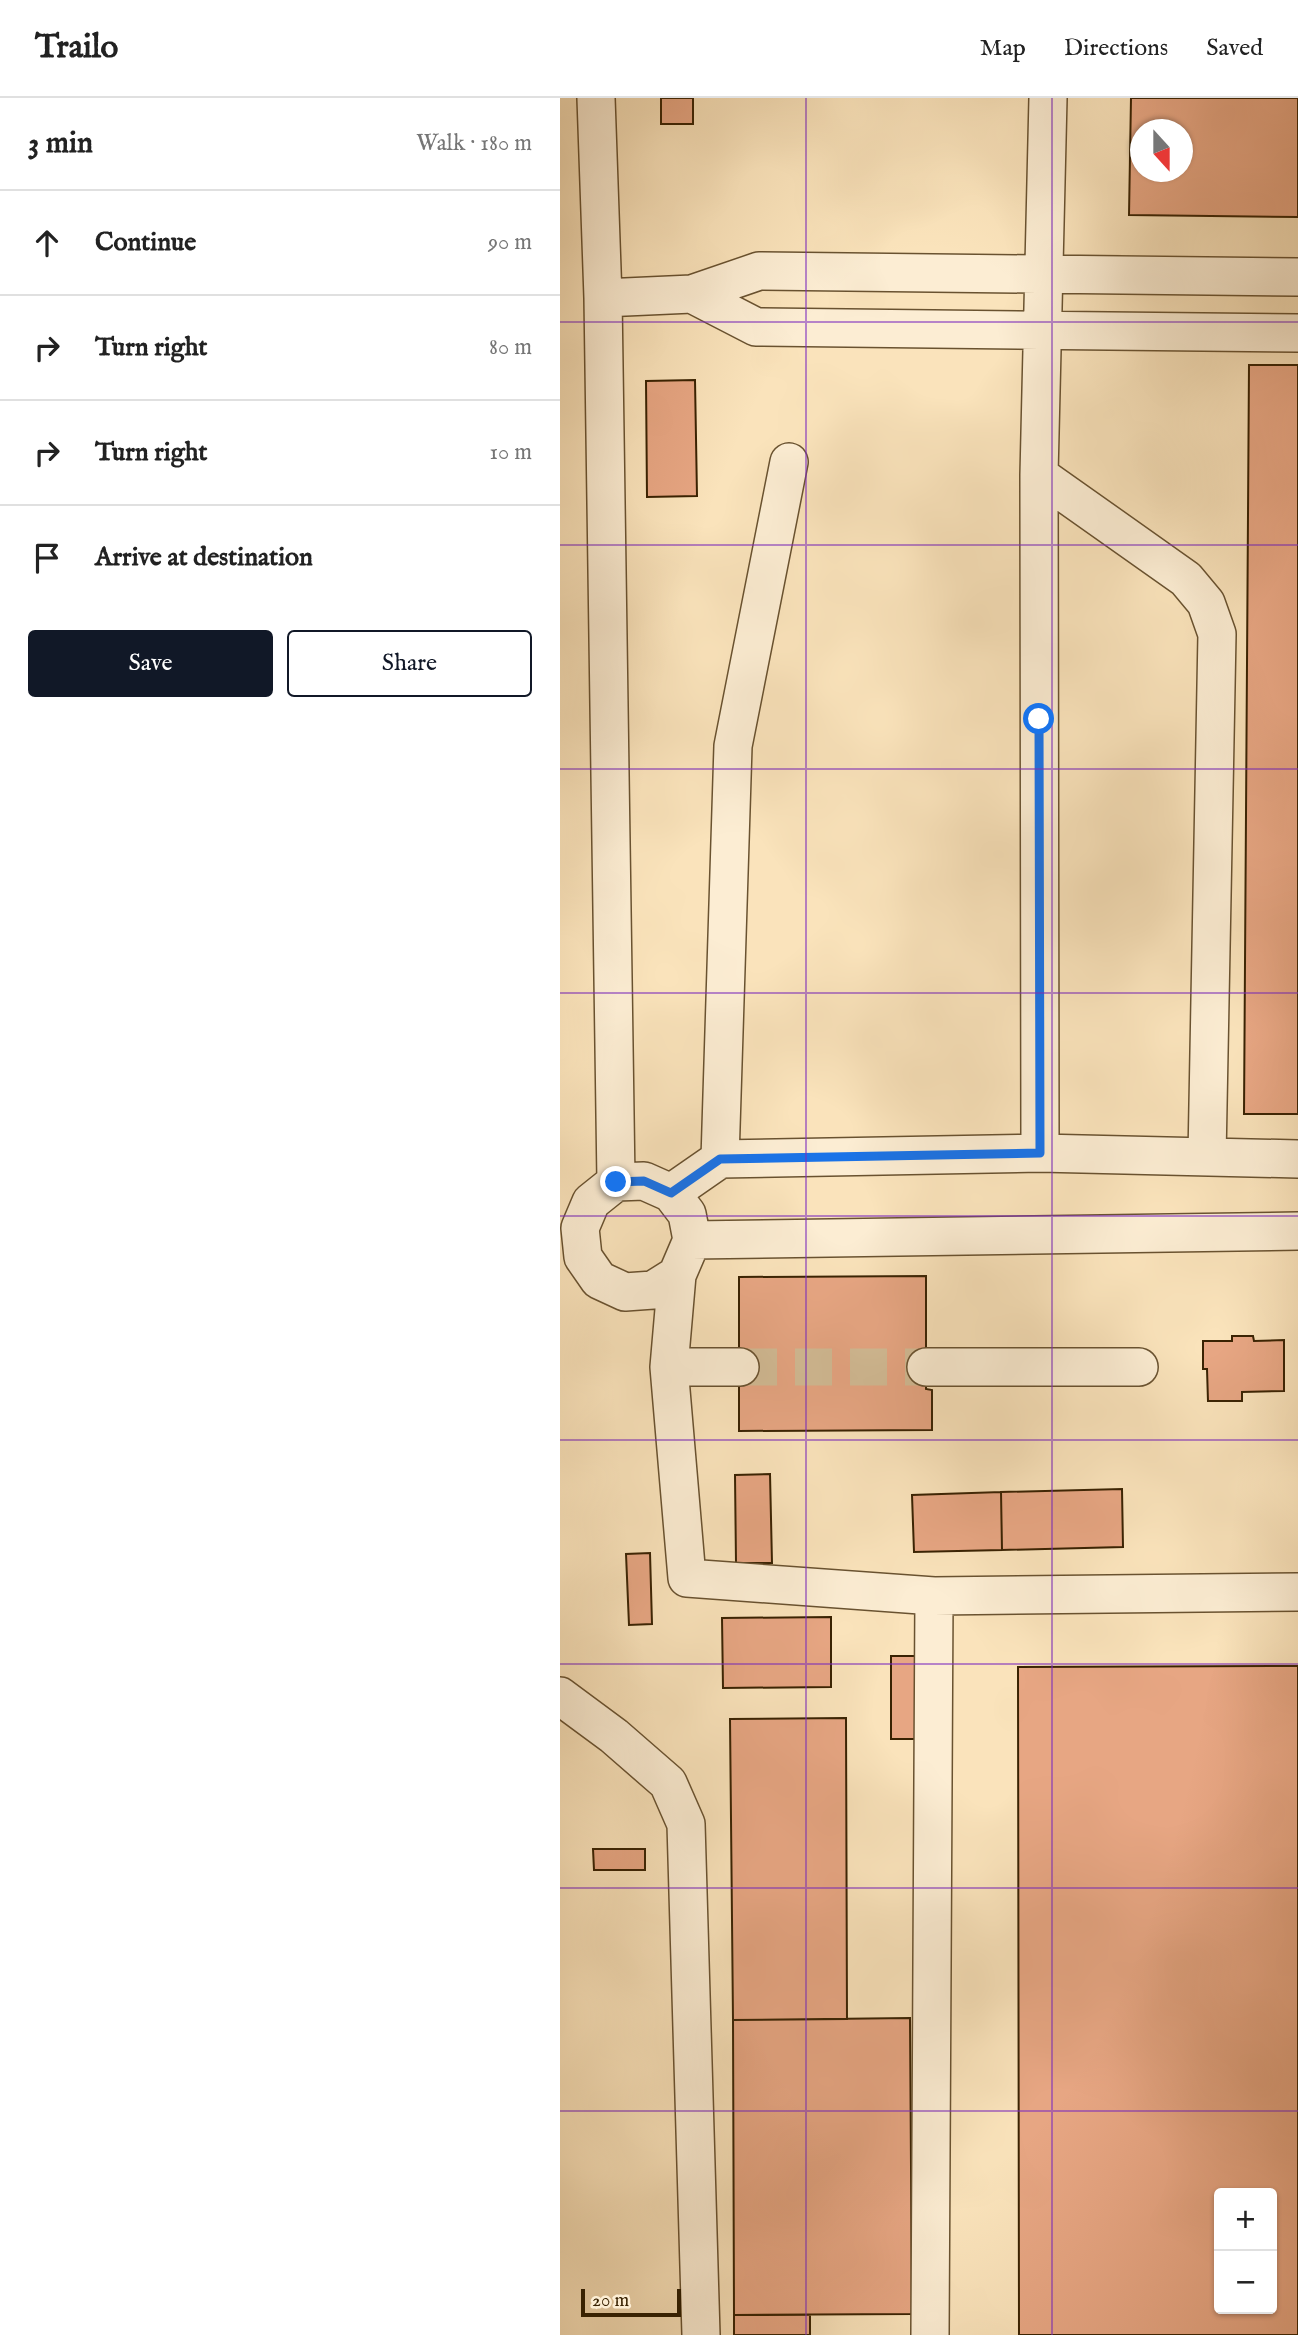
<!DOCTYPE html>
<html lang="en">
<head>
<meta charset="utf-8">
<style>
	:root { --surface:#fff; --page:#f2f2f2; --text:#222; --muted:#767676; --line:#e0e0e0; --accent:#111827 }
	body { margin:0; font-family:"IM FELL English",serif; background:var(--page); color:var(--text) }
	.controls { position:absolute; right:21px; bottom:21px; display:grid; overflow:hidden; border-radius:7px; box-shadow:0 2px 5px #0004 }
	.controls button { width:63px; height:63px; display:grid; place-items:center; padding:0; border:0; border-bottom:2px solid var(--line); background:var(--surface); color:var(--text); font:35px sans-serif }
	.compass { position:absolute; left:570px; top:21px; width:63px; height:63px; border-radius:50%; background:var(--surface); box-shadow:0 2px 5px #0004; rotate:159deg }
	.scale { position:absolute; left:21px; bottom:18px; width:100px; box-sizing:border-box; padding-left:7px; border:4px solid #392202; border-top:0; font-size:19px; line-height:24px; white-space:nowrap; color:#392202; -webkit-text-stroke:5px #fcedd3; paint-order:stroke }
	.stop { position:absolute; width:21px; height:21px; margin:-16px; border:5px solid #1a73e8; border-radius:50%; background:#fff }
	.stop.end { background:#1a73e8; border-color:#fff; box-shadow:0 2px 7px #0008 }
	.list { margin:0; padding:0; list-style:none }
	h2 { display:flex; justify-content:space-between; align-items:center; height:91px; margin:0; padding:0 28px; font-size:30px }
	h2 small { font-size:23px; font-weight:400; color:var(--muted) }
	.list li { display:grid; grid-template-columns:46px 1fr auto; gap:21px; align-items:center; box-sizing:border-box; height:105px; padding:0 28px; border-top:2px solid var(--line) }
	.list b { display:block; font-size:26px; white-space:nowrap }
	.list em { font-size:23px; font-style:normal; color:var(--muted) }
	.actions { display:flex; gap:14px; padding:21px 28px }
	.actions a { flex:1; padding:16px 0; border:2px solid var(--accent); border-radius:7px; text-align:center; font-size:24px; color:var(--accent) }
	.actions .main { background:var(--accent); color:#fff }
	.icon { flex:none; width:38px; height:38px; fill:none; stroke:currentColor; stroke-width:2; stroke-linecap:round; stroke-linejoin:round }
	.map { position:relative; flex:none; width:738px; height:2237px; overflow:hidden }
	header { display:flex; align-items:center; gap:42px; box-sizing:border-box; height:98px; padding:0 35px; background:var(--surface); border-bottom:2px solid var(--line) }
	header strong { font-size:33px }
	nav { display:flex; gap:38px; margin-inline-start:auto; font-size:24px }
	main { display:flex }
	aside { flex:1; background:var(--surface) }
	.map>svg:first-child { display:block }
	.building { fill:#e7a683; stroke:#392202; stroke-width:2; fill-rule:evenodd }
	.lines { fill:none; stroke-linecap:round; stroke-linejoin:round }
	.minor-tunnel { stroke:#d3bc96; stroke-width:37; stroke-dasharray:37 18; stroke-linecap:butt }
	.minor-casing { stroke:#695230; stroke-width:40 }
	.minor { stroke:#fcedd3; stroke-width:37 }
	.route { stroke:#1a73e8; stroke-width:9 }
	.grid { fill:none; stroke:#7b2cbf; stroke-width:2; stroke-opacity:0.55 }
</style>
</head>
<body>
<header>
<strong>Trailo</strong>
<nav><a>Map</a><a>Directions</a><a>Saved</a></nav>
</header>
<main>
<aside>
<h2>3 min<small>Walk · 180 m</small></h2>
<ul class="list">
<li><svg class="icon" aria-label="ahead" viewBox="0 0 24 24"><path d="M12 20V5M6 11l6-6 6 6"/></svg><div><b>Continue</b></div><em>90 m</em></li>
<li><svg class="icon" aria-label="right" viewBox="0 0 24 24"><path d="M7 20v-9h11M14 6l5 5-5 5"/></svg><div><b>Turn right</b></div><em>80 m</em></li>
<li><svg class="icon" aria-label="right" viewBox="0 0 24 24"><path d="M7 20v-9h11M14 6l5 5-5 5"/></svg><div><b>Turn right</b></div><em>10 m</em></li>
<li><svg class="icon" aria-label="arrive" viewBox="0 0 24 24"><path d="M6 21V4h12l-3 4 3 4H6"/></svg><div><b>Arrive at destination</b></div></li>
</ul>
<div class="actions"><a class="main">Save</a><a>Share</a></div>
</aside>
<div class="map">
<svg width="738" height="2237" viewBox="0 0 738 2237">
	<rect width="100%" height="100%" fill="#fae3bb"/>
	<filter id="stains"><feTurbulence type="fractalNoise" baseFrequency=".00286" numOctaves="4"/><feColorMatrix values="0 0 0 0 .2 0 0 0 0 .09 0 0 0 0 .02 0 0 0 .5 -.17"/></filter>
	<radialGradient id="worn" r=".72"><stop offset=".6" stop-color="#630" stop-opacity="0"/><stop offset="1" stop-color="#630" stop-opacity=".3"/></radialGradient>
	<path class="building" d="M101 0H133V26H101Z
		M571 0H738V119L569 117ZM580 32H622V74H580Z
		M689 267H738V1016H684Z
		M135 282 137 398 87 399 86 283Z
		M366 1178V1291L372 1292V1332L179 1333V1179Z
		M672 1238H693L694 1243 724 1242V1293L682 1294V1303H648L647 1271H643V1243H672Z
		M210 1376 212 1465H176L175 1377Z
		M562 1391 563 1449 442 1452 441 1394Z
		M441 1394 442 1452 354 1454 352 1397Z
		M90 1455 92 1526 69 1527 66 1456Z
		M271 1519V1589L163 1590 162 1520Z
		M331 1558H359L360 1641H331Z
		M738 1568V2237H459L458 1569ZM659 2095H712V2211H659Z
		M286 1620 287 1921 173 1922 170 1621Z
		M33 1751H85V1772H34Z
		M350 1920 352 2216 174 2217 173 1922Z
		M174 2217H250V2237H174Z"/>
	<g class="lines">
		<path class="minor-tunnel" d="M180 1269H366"/>
		<g class="minor-casing">
			<path id="minor" d="M36 0 43 200 56 1084
				M132 196 196 229 738 235
				M43 200 132 196 199 173 738 179
				M479 377 626 481 646 505 657 536 647 1059
				M480 1055 479 377 488 0
				M160 1061 173 648 229 364
				M111 1095 160 1061 480 1055 738 1061
				M132 1142 738 1133
				M117 1177 93 1192 65 1194 39 1182 23 1159 20 1130 31 1104 56 1084 84 1083 111 1095 127 1116 132 1142 117 1177 109 1269 127 1480 374 1498 738 1494
				M109 1269H180
				M366 1269H579
				M0 1598 54 1638 108 1685 126 1726 141 2237
				M370 2237 374 1498"/>
		</g>
		<use href="#minor" class="minor"/>
	</g>
	<g class="lines">
		<path class="route" d="M56 1084 84 1083 111 1095 160 1061 480 1055 479 621"/>
	</g>
	<path class="grid" d="M246 0V2237M492 0V2237M0 224H738M0 447H738M0 671H738M0 895H738M0 1118H738M0 1342H738M0 1566H738M0 1790H738M0 2013H738"/>
	<rect width="100%" height="100%" filter="url(#stains)"/>
	<rect width="100%" height="100%" fill="url(#worn)"/>
</svg>
<div class="controls">
<button>+</button>
<button>−</button>
</div>
<svg class="compass" viewBox="-18 -18 36 36"><path d="M0-13l5 13h-10z" fill="#e53935"/><path d="M0 13l5-13h-10z" fill="#767676"/></svg>
<div class="scale">20 m</div>
<div class="stop" style="left:479px;top:621px"></div>
<div class="stop end" style="left:56px;top:1084px"></div>
</div>
</main>
</body>
</html>
